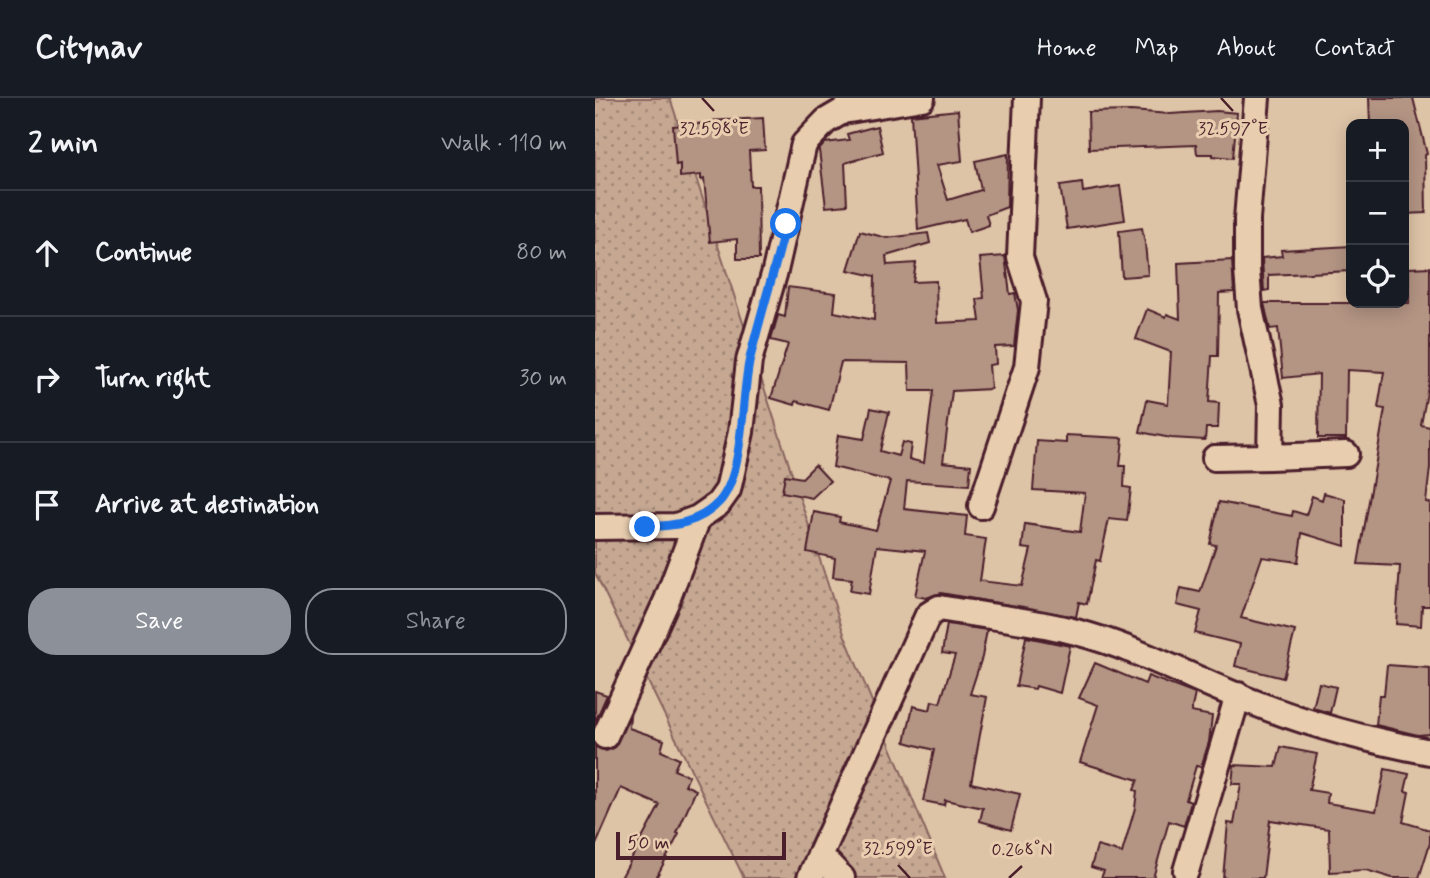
<!DOCTYPE html>
<html lang="en">
<head>
<meta charset="utf-8">
<style>
	:root { --surface:#171b24; --page:#242831; --text:#f1f3f6; --muted:#9ea1a6; --line:#363941; --accent:#8c9099 }
	body { margin:0; font-family:Mynerve,sans-serif; background:var(--page); color:var(--text) }
	.controls { position:absolute; right:21px; top:21px; display:grid; overflow:hidden; border-radius:14px; box-shadow:0 4px 18px #0003 }
	.controls button { width:63px; height:63px; display:grid; place-items:center; padding:0; border:0; border-bottom:2px solid var(--line); background:var(--surface); color:var(--text); font:35px sans-serif }
	.scale { position:absolute; left:21px; bottom:18px; width:170px; box-sizing:border-box; padding-left:7px; border:4px solid #4a1f2b; border-top:0; font-size:19px; line-height:24px; white-space:nowrap; color:#4a1f2b; -webkit-text-stroke:5px #e8ceaf; paint-order:stroke }
	.stop { position:absolute; width:21px; height:21px; margin:-16px; border:5px solid #1a73e8; border-radius:50%; background:#fff }
	.stop.end { background:#1a73e8; border-color:#fff; box-shadow:0 2px 7px #0008 }
	.list { margin:0; padding:0; list-style:none }
	h2 { display:flex; justify-content:space-between; align-items:center; height:91px; margin:0; padding:0 28px; font-size:30px }
	h2 small { font-size:23px; font-weight:400; color:var(--muted) }
	.list li { display:grid; grid-template-columns:46px 1fr auto; gap:21px; align-items:center; box-sizing:border-box; height:126px; padding:0 28px; border-top:2px solid var(--line) }
	.list b { display:block; font-size:26px; white-space:nowrap }
	.list em { font-size:23px; font-style:normal; color:var(--muted) }
	.actions { display:flex; gap:14px; padding:21px 28px }
	.actions a { flex:1; padding:16px 0; border:2px solid var(--accent); border-radius:28px; text-align:center; font-size:24px; color:var(--accent) }
	.actions .main { background:var(--accent); color:#fff }
	.icon { flex:none; width:38px; height:38px; fill:none; stroke:currentColor; stroke-width:2; stroke-linecap:round; stroke-linejoin:round }
	.map { position:relative; flex:none; width:835px; height:780px; overflow:hidden }
	header { display:flex; align-items:center; gap:42px; box-sizing:border-box; height:98px; padding:0 35px; background:var(--surface); border-bottom:2px solid var(--line) }
	header strong { font-size:33px }
	nav { display:flex; gap:38px; margin-inline-start:auto; font-size:24px }
	main { display:flex }
	aside { flex:1; background:var(--surface) }
	.map>svg:first-child { display:block }
	.grass { fill:url(#grass-dots); stroke:#88645e; stroke-width:2 }
	.building { fill:#b49584; stroke:#4a1f2b; stroke-width:2 }
	.lines { fill:none; stroke-linecap:round; stroke-linejoin:round }
	.minor-casing { stroke:#4a1f2b; stroke-width:30 }
	.minor { stroke:#e8ceaf; stroke-width:24 }
	.route { stroke:#1a73e8; stroke-width:9 }
	.ticks { fill:none; stroke:#4a1f2b; stroke-width:2.5 }
	.ticks-label { font-size:18px; text-anchor:middle; fill:#4a1f2b; stroke:#e8ceaf; stroke-width:6; stroke-linejoin:round; paint-order:stroke }
</style>
</head>
<body>
<header>
<strong>Citynav</strong>
<nav><a>Home</a><a>Map</a><a>About</a><a>Contact</a></nav>
</header>
<main>
<aside>
<h2>2 min<small>Walk · 110 m</small></h2>
<ul class="list">
<li><svg class="icon" aria-label="ahead" viewBox="0 0 24 24"><path d="M12 20V5M6 11l6-6 6 6"/></svg><div><b>Continue</b></div><em>80 m</em></li>
<li><svg class="icon" aria-label="right" viewBox="0 0 24 24"><path d="M7 20v-9h11M14 6l5 5-5 5"/></svg><div><b>Turn right</b></div><em>30 m</em></li>
<li><svg class="icon" aria-label="arrive" viewBox="0 0 24 24"><path d="M6 21V4h12l-3 4 3 4H6"/></svg><div><b>Arrive at destination</b></div></li>
</ul>
<div class="actions"><a class="main">Save</a><a>Share</a></div>
</aside>
<div class="map">
<svg width="835" height="780" viewBox="0 0 835 780">
	<defs>
		<pattern id="grass-dots" width="8" height="8" patternUnits="userSpaceOnUse" patternTransform="scale(1.75)"><rect width="8" height="8" fill="#c6a892"/><path d="M2 2h.1M6 6h.1" fill="none" stroke="#a38877" stroke-width="1.8" stroke-linecap="round"/></pattern>
	</defs>
	<rect width="100%" height="100%" fill="#dec4a7"/>
	<filter id="ink" filterUnits="userSpaceOnUse"><feTurbulence type="fractalNoise" baseFrequency=".0143" numOctaves="2"/><feDisplacementMap in="SourceGraphic" scale="14" xChannelSelector="R" yChannelSelector="G"/><feConvolveMatrix kernelMatrix="1 2 1 2 8 2 1 2 1" color-interpolation-filters="sRGB"/></filter>
	<g filter="url(#ink)">
		<path class="grass" d="M0 0H75L249 536 350 780H149L0 475Z"/>
		<path class="building" d="M774 0H818L832 56 830 57 831 115 809 116V26H775Z
			M363 12 367 63 342 67 353 102 386 92 380 63 413 56 412 109 391 117 394 127 374 134 370 121 323 132 316 17Z
			M536 13 575 16 622 13 642 15 638 60 618 58V56H602L601 47 494 51 493 14Z
			M168 20 170 52 154 53 156 88H163L164 161H142V141L115 144 109 81 106 82V77L85 79V66L81 67 78 28 112 25V23Z
			M282 28 288 54 250 65 252 107 231 109 224 52 230 45 254 42 252 36Z
			M487 85 488 94 525 88 530 122 472 131 465 88Z
			M547 130 550 145 553 177 527 179 524 133Z
			M265 133 292 140 333 135 335 145 291 158 292 167 321 165 318 184 341 183 342 225 385 223 382 201 389 200 385 160 410 158 415 196 420 195 423 212 419 248 400 249 401 266 394 267 396 291 357 293 348 364 376 367 374 387 312 383 309 411 372 418 370 438 391 441 385 483 427 488 436 451 427 450 430 426 485 434 490 395 438 392 442 343 471 345V337L528 340 525 368H530L529 389 536 390 532 423 514 421 505 463 501 462 492 506 484 504 481 519 346 495 331 500 320 498 330 453 282 448 274 496 255 493 257 481 238 479 240 460 212 454 219 414 245 419 244 424 281 432 295 383 238 369 243 337 269 341 276 310 294 314 285 353 303 358 307 344 316 346 314 361 329 365 338 293H315L314 265 246 264 234 312 201 303 200 307 176 300 193 246 176 242 183 217 190 219 193 189 241 195 239 214 279 222 280 178 253 172Z
			M756 148V173L674 177V192L669 193 667 160 687 158 686 152Z
			M637 162 639 194 624 195 623 258H617L614 304 624 305 623 330H611L610 342 576 340 545 334 552 302 573 306 576 254 541 241 552 211 571 219 572 216 585 221 583 165Z
			M835 169V278L826 327 835 329V370L831 404 835 405V508H827L826 528 801 526 805 468 763 466 790 311 783 310 789 274 752 272 751 340H723L724 276 688 280 683 230 675 231 669 205H814V170Z
			M220 367 235 383 217 400 187 394 190 377 207 380Z
			M729 395 750 401V448L707 435 703 464 667 459 646 520 700 533 688 580 640 568 645 546 600 535 606 513 582 507 586 490 605 494 621 447 615 446 624 404 697 418 698 413 711 417 717 398 727 402Z
			M352 526 392 532 387 559 375 596 392 599 376 685 425 696 416 732 385 723 388 710 350 702 349 707 328 703 339 652 310 644 318 608 335 612 337 603 345 605 360 557 347 555Z
			M431 539 475 548 465 595 441 588 440 591 421 588Z
			M500 565 550 586 553 578 600 596 596 614 617 618 614 644 606 669 601 668 591 702 596 704 589 728 574 723 558 780H506L509 773 496 769 502 748 527 755 540 710 542 693 539 692 543 682 485 664 503 607 484 600Z
			M792 567 835 570V636L823 637 781 627 784 597H789Z
			M724 585 741 589 735 615 718 610Z
			M0 593 12 597 0 624Z
			M35 618 34 630 69 642 66 653 84 661 79 672 94 678 90 687 101 692 82 735 84 736 61 780H26L65 707 26 690 0 749V648L11 653 19 650Z
			M686 649 722 656 714 692 733 695 732 705 781 713 790 671 814 676 810 693 814 694 808 724 835 732V745L824 780H797L771 772 735 774 734 731 675 722 668 780H628L633 725 639 726 646 686H637L639 667 681 669Z"/>
		<g class="lines">
			<g class="minor-casing">
				<path id="minor" d="M662 0 652 121V172L655 211 676 307 675 359 751 356
					M620 360 675 359
					M386 408 432 269 439 203 425 159 432 0
					M0 429 81 428 103 420 123 406 133 392 146 334 154 263 180 173 209 46 231 23 248 13 327 0
					M10 638 72 502 103 420
					M225 757 247 780
					M591 773 643 597
					M215 780 333 517 344 510C389 518 436 522 481 534 543 550 600 582 660 605 715 627 776 643 835 654"/>
			</g>
			<use href="#minor" class="minor"/>
		</g>
	</g>
	<g class="lines" filter="url(#ink)">
		<path class="route" d="M50 429C77 428 104 426 124 404 150 376 146 297 155 260 166 215 180 171 191 126"/>
	</g>
	<path class="ticks" d="M107 0 119 13M626 0 638 13M303 767 315 780M414 780 427 768"/>
	<g class="ticks-label">
		<text x="119" y="36">32.598°E</text>
		<text x="638" y="36">32.597°E</text>
		<text x="303" y="756">32.599°E</text>
		<text x="427" y="757">0.268°N</text>
	</g>
</svg>
<div class="controls">
<button>+</button>
<button>−</button>
<button><svg class="icon" aria-label="locate" viewBox="0 0 24 24"><circle cx="12" cy="12" r="6"/><path d="M12 2v4M12 18v4M2 12h4M18 12h4"/></svg></button>
</div>
<div class="scale">50 m</div>
<div class="stop" style="left:191px;top:126px"></div>
<div class="stop end" style="left:50px;top:429px"></div>
</div>
</main>
</body>
</html>
